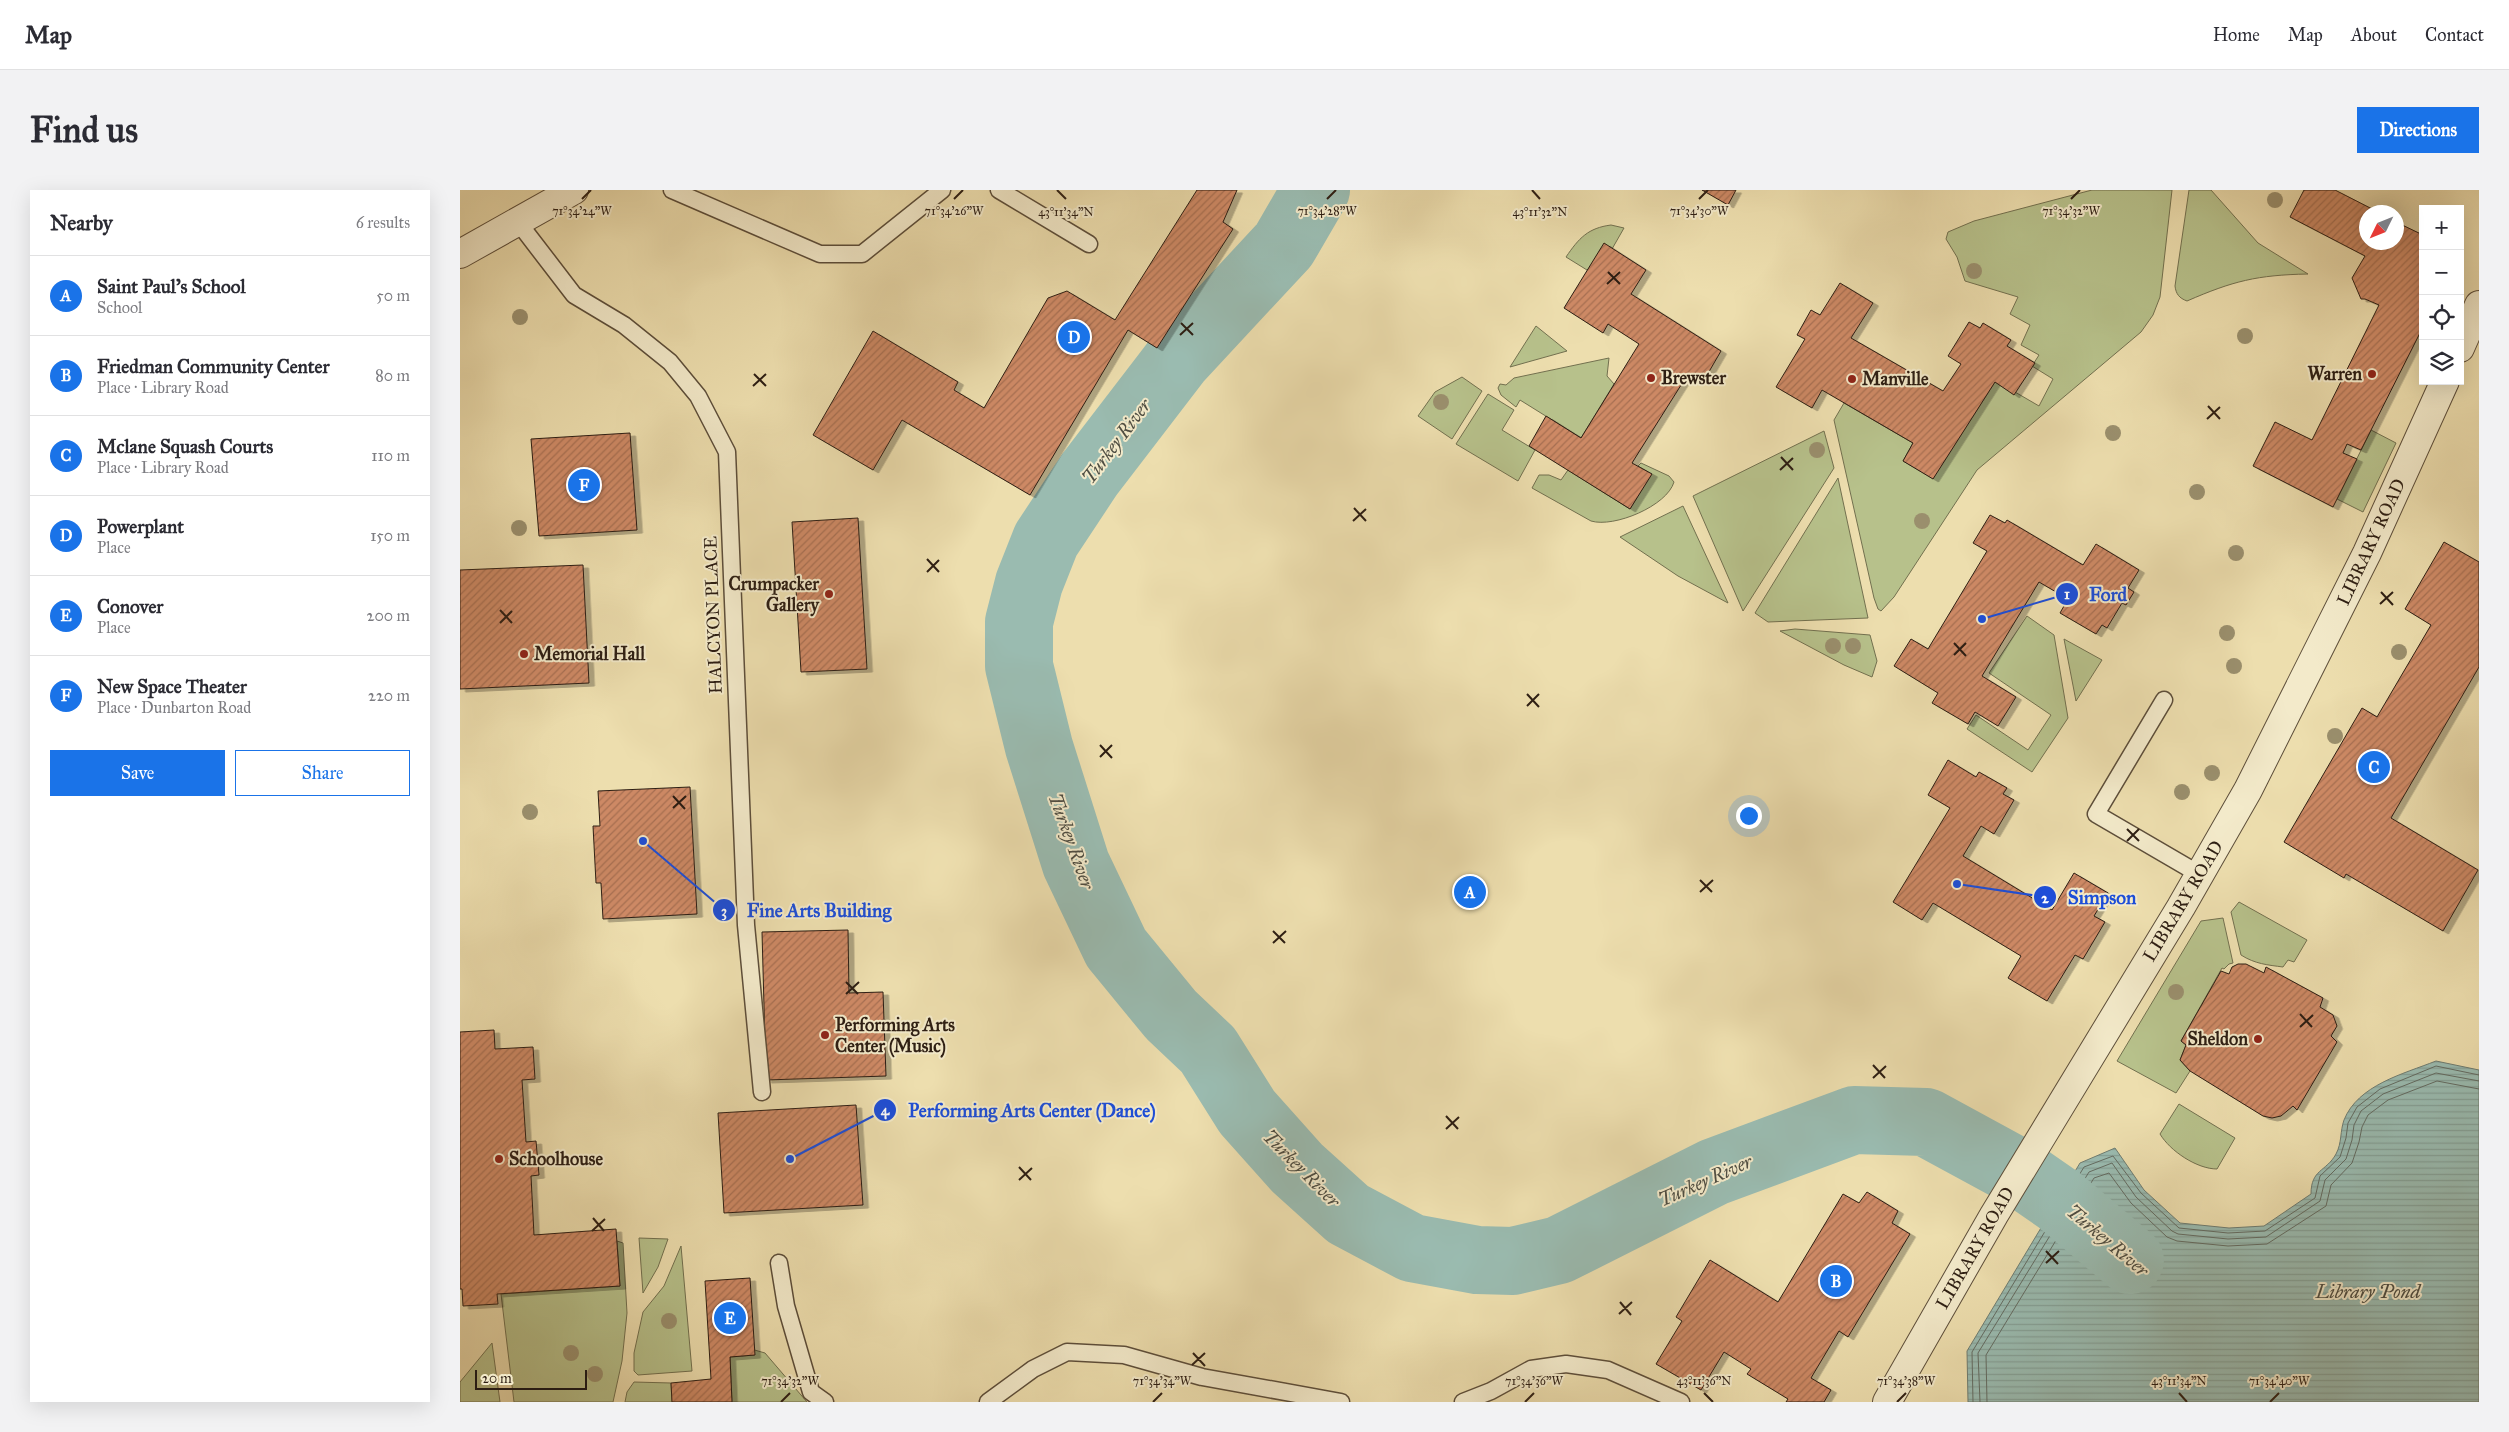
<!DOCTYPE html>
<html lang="en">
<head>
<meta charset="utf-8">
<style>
	:root { --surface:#fff; --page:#f2f2f3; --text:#2b2b33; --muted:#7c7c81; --line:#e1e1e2; --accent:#1a73e8 }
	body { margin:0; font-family:"IM FELL Great Primer",serif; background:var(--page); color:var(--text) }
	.controls { position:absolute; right:15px; top:15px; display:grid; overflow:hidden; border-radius:0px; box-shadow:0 5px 20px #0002 }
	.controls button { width:45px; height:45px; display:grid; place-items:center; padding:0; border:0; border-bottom:1px solid var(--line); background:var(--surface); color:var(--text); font:25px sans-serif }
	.compass { position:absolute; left:1899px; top:15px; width:45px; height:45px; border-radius:50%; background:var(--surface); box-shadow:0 5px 20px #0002; rotate:227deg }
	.scale { position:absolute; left:15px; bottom:12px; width:112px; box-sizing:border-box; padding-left:5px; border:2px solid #2d1e13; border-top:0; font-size:14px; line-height:18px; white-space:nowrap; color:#2d1e13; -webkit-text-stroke:4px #f3eaca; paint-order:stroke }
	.you { position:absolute; left:1288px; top:625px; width:18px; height:18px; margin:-12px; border:4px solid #fff; border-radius:50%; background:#1a73e8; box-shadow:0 0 0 8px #1a73e833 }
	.badge { display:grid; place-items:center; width:32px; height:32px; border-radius:50%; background:var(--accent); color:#fff; font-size:16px; font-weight:700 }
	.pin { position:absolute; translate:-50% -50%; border:2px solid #fff; box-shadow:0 1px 5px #0006 }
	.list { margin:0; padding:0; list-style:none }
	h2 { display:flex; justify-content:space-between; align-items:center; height:65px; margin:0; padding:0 20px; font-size:21px }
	h2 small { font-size:16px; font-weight:400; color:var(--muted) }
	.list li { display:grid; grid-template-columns:32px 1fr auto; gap:15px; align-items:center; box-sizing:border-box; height:80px; padding:0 20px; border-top:1px solid var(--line) }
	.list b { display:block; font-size:19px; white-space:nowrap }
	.list p { margin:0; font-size:16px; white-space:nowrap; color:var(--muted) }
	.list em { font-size:16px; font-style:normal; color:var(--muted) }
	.actions { display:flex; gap:10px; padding:15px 20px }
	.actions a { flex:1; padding:11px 0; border:1px solid var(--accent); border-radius:0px; text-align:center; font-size:18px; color:var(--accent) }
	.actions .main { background:var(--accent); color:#fff }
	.icon { flex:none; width:28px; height:28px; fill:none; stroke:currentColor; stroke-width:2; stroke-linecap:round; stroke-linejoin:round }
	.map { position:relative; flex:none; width:2019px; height:1212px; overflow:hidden; border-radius:0px }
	header { display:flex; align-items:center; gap:30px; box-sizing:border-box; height:70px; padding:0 25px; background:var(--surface); border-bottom:1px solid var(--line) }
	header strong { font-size:24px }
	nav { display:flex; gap:28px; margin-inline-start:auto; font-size:18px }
	.intro { display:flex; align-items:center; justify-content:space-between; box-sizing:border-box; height:120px; padding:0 30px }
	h1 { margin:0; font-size:35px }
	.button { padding:12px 22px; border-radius:0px; background:var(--accent); color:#fff; font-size:18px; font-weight:700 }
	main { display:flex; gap:30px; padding:0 30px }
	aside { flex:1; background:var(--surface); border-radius:0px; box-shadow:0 5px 20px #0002 }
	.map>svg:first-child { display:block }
	.grass { fill:#b7c18b; stroke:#72704f }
	.water { fill:url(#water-rules); stroke:#6e7c71 }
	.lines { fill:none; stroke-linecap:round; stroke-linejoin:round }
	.shore { stroke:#646c62; stroke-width:1 }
	.river { stroke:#9abbb0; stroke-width:68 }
	.building { fill:url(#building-hatch); stroke:#2d1e13; filter:url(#shadow) }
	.lane-casing { stroke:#5d4e3a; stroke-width:19 }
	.street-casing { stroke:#5d4e3a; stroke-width:30 }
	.lane { stroke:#f3eaca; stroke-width:16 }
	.street { stroke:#f3eaca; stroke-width:28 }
	.tree { fill:#9a8f6d }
	.ticks { fill:none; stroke:#2d1e13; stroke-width:2 }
	.poi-dot { fill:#8f2418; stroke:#f3eaca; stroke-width:2 }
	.labels { text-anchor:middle; stroke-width:4; stroke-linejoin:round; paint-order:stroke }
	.poi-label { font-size:18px; font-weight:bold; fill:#2d1e13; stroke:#f3eaca; text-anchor:start }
	.street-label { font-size:18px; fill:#2d1e13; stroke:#f3eaca }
	.water-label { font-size:19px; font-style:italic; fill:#4e4d42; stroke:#f3eaca }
	.ticks-label { font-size:12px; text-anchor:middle; fill:#2d1e13; stroke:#f3eaca; stroke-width:4; stroke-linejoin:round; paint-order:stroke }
	.leader { fill:none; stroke:#1d4ed8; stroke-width:2 }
	.callout-dot { fill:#1d4ed8; stroke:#f3eaca; stroke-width:2 }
	.mark-label { font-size:15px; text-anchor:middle; font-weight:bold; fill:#fff }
	.callout-label { font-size:19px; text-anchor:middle; font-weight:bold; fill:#1d4ed8; stroke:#f3eaca; stroke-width:4; stroke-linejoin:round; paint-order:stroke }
</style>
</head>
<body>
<header>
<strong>Map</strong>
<nav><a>Home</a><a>Map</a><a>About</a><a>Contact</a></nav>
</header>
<div class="intro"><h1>Find us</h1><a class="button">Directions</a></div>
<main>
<aside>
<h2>Nearby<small>6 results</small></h2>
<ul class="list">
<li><span class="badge">A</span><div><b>Saint Paul's School</b><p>School</p></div><em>50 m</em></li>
<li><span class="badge">B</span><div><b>Friedman Community Center</b><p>Place · Library Road</p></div><em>80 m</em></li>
<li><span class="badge">C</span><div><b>Mclane Squash Courts</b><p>Place · Library Road</p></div><em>110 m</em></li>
<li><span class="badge">D</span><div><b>Powerplant</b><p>Place</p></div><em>150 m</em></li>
<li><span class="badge">E</span><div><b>Conover</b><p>Place</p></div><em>200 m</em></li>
<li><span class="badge">F</span><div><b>New Space Theater</b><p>Place · Dunbarton Road</p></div><em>220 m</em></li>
</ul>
<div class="actions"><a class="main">Save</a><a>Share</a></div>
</aside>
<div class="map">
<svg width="2019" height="1212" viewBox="0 0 2019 1212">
	<defs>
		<pattern id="water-rules" width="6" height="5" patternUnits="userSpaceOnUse" patternTransform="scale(1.25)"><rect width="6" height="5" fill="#9abbb0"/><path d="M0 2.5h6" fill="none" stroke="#85a096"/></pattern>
		<pattern id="building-hatch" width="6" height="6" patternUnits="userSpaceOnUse" patternTransform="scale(1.25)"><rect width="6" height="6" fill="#cd8965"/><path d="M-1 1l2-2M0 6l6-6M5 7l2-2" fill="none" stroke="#a76f52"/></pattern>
		<filter id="shadow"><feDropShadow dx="5.5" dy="3" stdDeviation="0" flood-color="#0004"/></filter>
	</defs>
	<rect width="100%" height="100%" fill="#eddeae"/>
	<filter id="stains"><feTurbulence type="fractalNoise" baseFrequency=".004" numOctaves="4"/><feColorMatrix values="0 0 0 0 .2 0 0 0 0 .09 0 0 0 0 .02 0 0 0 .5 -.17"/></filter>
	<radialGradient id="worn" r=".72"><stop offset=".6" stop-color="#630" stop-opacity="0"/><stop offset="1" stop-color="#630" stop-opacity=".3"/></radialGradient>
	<path class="grass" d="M1632 0H1712L1700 107 1693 125 1681 142 1517 280 1434 407 1421 421 1418 419 1414 408 1374 230 1384 213 1453 253 1443 271 1473 288 1535 192 1554 204 1555 202 1579 216 1593 189 1572 176 1579 165 1561 155 1570 135 1550 124 1558 107 1505 91 1497 67 1486 49 1488 42 1514 31Z
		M1729 0H1751L1798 53 1848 84C1797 85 1773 91 1727 111 1719 108 1716 104 1715 96Z
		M1151 35 1164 38 1152 59 1127 80 1106 67C1119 48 1128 38 1151 35Z
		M1076 136 1107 161 1050 177Z
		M1149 168 1147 186 1154 194 1121 248 1060 210 1056 217 1041 205 1038 198 1040 194 1046 195 1054 188Z
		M1002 187 1022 201 992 249 958 226 975 202Z
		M1028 204 1054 220 1042 240 1075 260 1058 291 996 254Z
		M1911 240 1936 253 1903 322 1877 309Z
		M1364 241 1374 278 1283 421 1233 306Z
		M1181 273 1209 286 1214 292C1207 316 1154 338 1131 331L1072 298 1079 285H1089L1101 290 1108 280 1170 319 1191 284 1178 276Z
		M1378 288 1408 428 1308 432 1295 423Z
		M1223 316 1268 413 1218 386 1160 347Z
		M1567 426 1594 445 1608 528 1572 582 1507 539 1516 525 1568 560 1591 525 1529 483Z
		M1335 439 1410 445 1417 471 1412 487 1384 475 1320 441Z
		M1604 449 1642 470 1616 511Z
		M1779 712 1847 750 1834 772 1828 770 1823 777C1808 775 1795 774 1781 765L1771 722Z
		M1763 728 1773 773 1769 774 1764 779 1762 778 1721 851 1726 855 1720 870 1730 881 1716 903 1657 871 1741 731Z
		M1719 914 1775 948 1757 979C1737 979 1710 961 1700 944Z
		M179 1048 208 1049 198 1077 183 1103Z
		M157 1051 163 1053 167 1123 162 1171 153 1212H54L41 1104 160 1096Z
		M221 1056 232 1181 178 1185 174 1181V1163L183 1122 204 1096Z
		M32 1153 40 1212H0V1192Z
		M291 1159 305 1163 347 1212H272L270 1167 294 1165Z
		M174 1192 211 1193 212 1212H165L167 1202Z"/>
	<path class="water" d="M1976 871 2019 880V1212H1508L1507 1161 1620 973 1655 958 1684 1000 1720 1033 1769 1038 1804 1036 1851 1004C1851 979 1866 982 1876 964 1882 953 1880 941 1884 930 1898 895 1943 884 1976 871Z"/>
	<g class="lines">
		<path class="shore" d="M1513 1212 1512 1162 1624 977 1653 966 1681 1003 1719 1038 1768 1043 1805 1041 1855 1008 1860 986 1880 967 1886 948 1888 933 1897 917 1920 899 1976 876 2019 885
			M1520 1212 1518 1163 1629 982 1652 973 1676 1007 1712 1041 1718 1044 1768 1049 1806 1047 1860 1011 1865 990 1886 969 1892 950 1894 935 1901 921 1923 904 1976 883 2019 891
			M1527 1212 1526 1165 1634 988 1649 983 1671 1013 1707 1047 1717 1051 1768 1056 1807 1054 1866 1016 1871 995 1892 973 1899 952 1902 937 1908 925 1928 910 1977 891 2019 899"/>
		<path class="river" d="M856 0 824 55 718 169 629 285 586 350 569 393 559 432V476L579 557 616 674 656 758 711 825 748 860 787 922 837 978 888 1024 952 1058 1017 1070 1053 1071 1099 1060 1254 982 1394 930 1466 932 1560 983 1599 1010 1670 1070"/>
	</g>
	<path class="building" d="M737 0H777L763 32 773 39 697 158 668 140 570 305 442 230 413 280 353 245 413 141 498 192 494 200 524 218 588 108 607 101 655 130Z
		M1242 0H1276L1268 15Z
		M1844 0H1875L1918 22H1906V52H1936V32L1963 45V127L1961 132 1963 137 1901 260 1887 254 1883 263 1897 269 1873 317 1793 276 1815 232 1852 250 1919 115 1905 109H1901L1892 88 1905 66 1830 27Z
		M1144 53 1186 80 1171 104 1261 161 1243 192 1228 184 1172 273 1192 284 1170 319 1069 256 1086 226 1121 248 1179 154 1148 134 1143 143 1104 118Z
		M1380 93 1413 113 1391 148 1483 201 1501 174 1488 166 1509 132 1520 138 1523 133 1551 150 1547 156 1575 173 1554 205 1535 192 1473 289 1443 271 1453 253 1362 200 1352 218 1316 197 1345 149 1337 145 1351 120 1360 125Z
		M170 243 177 340 79 346 71 249Z
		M1530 325 1545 333 1547 330 1623 375 1636 354 1679 380 1668 398 1674 402 1666 415 1662 413 1647 438 1642 435 1636 444 1600 423 1608 409 1579 392 1522 486 1556 507 1538 536 1515 522 1508 534 1472 513 1478 503 1434 476 1451 449 1468 459 1527 361 1513 353Z
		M398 328 407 479 341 482 332 332Z
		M1984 352 2019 372V477L1931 628 2018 680 1983 741 1886 684 1884 688 1824 652 1902 518 1917 527 1971 435 1945 419Z
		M123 375 129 493 0 499V380Z
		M1488 570 1516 587 1519 582 1547 598 1543 604 1554 610 1534 644 1521 636 1503 666 1592 720 1614 683 1648 703 1634 726 1645 732 1623 769 1615 765 1587 811 1548 788 1561 766 1473 713 1462 730 1433 712 1490 618 1468 605Z
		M230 597 237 724 143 729 141 693H136L133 636H140L138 601Z
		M388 740 389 803 423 802 426 886 306 890 302 742Z
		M1778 774H1786L1804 783 1806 777 1863 808 1860 817 1873 825 1877 836 1871 846 1877 852 1837 920 1833 916 1821 926 1812 928 1803 926 1730 881 1720 870 1726 855 1721 851 1761 781 1769 784 1772 777Z
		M34 840 35 859 73 857 75 889 62 890 66 952 76 951 79 985 71 986 74 1045 156 1039 160 1096 37 1104 38 1114 3 1116 2 1099H0V842Z
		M396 915 403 1015 264 1023 258 923Z
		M1407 1002 1438 1021 1432 1033 1450 1044 1388 1147 1379 1141 1351 1188 1371 1200 1364 1212H1326L1328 1209 1287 1184 1291 1179 1264 1162 1241 1200 1196 1174 1222 1131 1216 1127 1250 1070 1318 1112 1383 1004 1399 1013Z
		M290 1088 295 1165 270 1167 272 1212H212L211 1193 251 1189 245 1091Z"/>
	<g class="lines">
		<g class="lane-casing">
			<path id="lane" d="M212 0 360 64H402L482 0
				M539 0 629 54
				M58 32 114 105 164 135 210 172 238 206 267 262 286 735 302 902
				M1704 510 1636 624 1739 684
				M319 1073 326 1116 351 1202 365 1212
				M528 1212 573 1179 607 1162 664 1165 742 1187 881 1212
				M1003 1212 1031 1201 1071 1179 1106 1174 1148 1180 1221 1212"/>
		</g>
		<g class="street-casing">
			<path id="street" d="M0 64 114 0
				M2000 158 2019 115
				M1427 1212 1534 1025 1721 717 1788 600 1907 363 1985 191"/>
		</g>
		<use href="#lane" class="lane"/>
		<use href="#street" class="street"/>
	</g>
	<g class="tree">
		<circle cx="1815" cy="10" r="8"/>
		<circle cx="1514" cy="81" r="8"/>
		<circle cx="60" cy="127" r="8"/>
		<circle cx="1785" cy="146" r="8"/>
		<circle cx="981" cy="212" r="8"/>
		<circle cx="1653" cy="243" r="8"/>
		<circle cx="1357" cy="260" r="8"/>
		<circle cx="1737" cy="302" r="8"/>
		<circle cx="1462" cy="331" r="8"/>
		<circle cx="59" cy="338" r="8"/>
		<circle cx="1776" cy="363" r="8"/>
		<circle cx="1767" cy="443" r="8"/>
		<circle cx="1373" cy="456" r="8"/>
		<circle cx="1393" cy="456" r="8"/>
		<circle cx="1939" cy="462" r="8"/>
		<circle cx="1774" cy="476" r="8"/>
		<circle cx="1875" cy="546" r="8"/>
		<circle cx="1752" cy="583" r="8"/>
		<circle cx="1722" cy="602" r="8"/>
		<circle cx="70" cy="622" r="8"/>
		<circle cx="1716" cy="802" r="8"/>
		<circle cx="209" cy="1131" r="8"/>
		<circle cx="111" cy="1163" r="8"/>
		<circle cx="135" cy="1184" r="8"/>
	</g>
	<path class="ticks" d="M597 0 606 9M1072 0 1080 9M122 9 131 0M494 9 503 0M867 9 876 0M1239 9 1248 0M1611 9 1620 0M1148 82 1160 94M1147 94 1160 82M721 133 733 145M720 145 733 133M294 184 306 196M293 196 306 184M1748 216 1760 229M1747 229 1760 217M1321 267 1333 280M1320 280 1333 268M894 318 906 331M893 331 906 319M467 369 479 382M467 382 479 370M1921 402 1933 415M1920 414 1933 402M40 420 52 433M40 433 52 421M1494 453 1506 466M1494 465 1506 453M1067 504 1079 517M1067 516 1079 504M640 555 652 568M640 567 652 555M213 606 225 619M213 618 226 606M1667 639 1679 651M1667 651 1679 639M1240 690 1252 702M1240 702 1253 690M813 741 825 753M813 753 826 741M386 792 398 804M386 804 399 792M1840 824 1852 837M1840 837 1853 825M1413 875 1425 888M1413 888 1426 876M986 926 998 939M986 939 999 927M559 977 571 990M559 990 572 978M133 1028 144 1041M132 1041 145 1029M1586 1061 1598 1074M1586 1073 1599 1061M1160 1112 1171 1125M1159 1124 1172 1112M733 1163 745 1176M732 1175 745 1163M1244 1203 1253 1212M1719 1203 1727 1212M321 1212 330 1203M693 1212 702 1203M1065 1212 1074 1203M1437 1212 1446 1203M1810 1212 1819 1203"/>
	<g class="poi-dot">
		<circle cx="1912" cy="184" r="5"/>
		<circle cx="1191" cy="188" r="5"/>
		<circle cx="1392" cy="189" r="5"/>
		<circle cx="369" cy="404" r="5"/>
		<circle cx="64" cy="464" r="5"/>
		<circle cx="365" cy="845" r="5"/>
		<circle cx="1798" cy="849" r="5"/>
		<circle cx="39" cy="969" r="5"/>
	</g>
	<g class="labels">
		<g class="poi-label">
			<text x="1902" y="190" text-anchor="end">Warren</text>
			<text x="1201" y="194">Brewster</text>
			<text x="1402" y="195">Manville</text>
			<text x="359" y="400" text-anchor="end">Crumpacker<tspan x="359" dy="21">Gallery</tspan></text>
			<text x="74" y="470">Memorial Hall</text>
			<text x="375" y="841">Performing Arts<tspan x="375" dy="21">Center (Music)</tspan></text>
			<text x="1788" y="855" text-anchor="end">Sheldon</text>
			<text x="49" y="975">Schoolhouse</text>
		</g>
		<g class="street-label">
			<text transform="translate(1911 352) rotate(-65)" y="6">LIBRARY ROAD</text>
			<text transform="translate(253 425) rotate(-92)" y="6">HALCYON PLACE</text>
			<text transform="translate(1723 711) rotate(-59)" y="6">LIBRARY ROAD</text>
			<text transform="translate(1515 1058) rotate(-60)" y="6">LIBRARY ROAD</text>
		</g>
		<g class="water-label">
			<text transform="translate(656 251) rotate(-53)" y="7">Turkey River</text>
			<text transform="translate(612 651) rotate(70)" y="7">Turkey River</text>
			<text transform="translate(842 978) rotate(45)" y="7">Turkey River</text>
			<text transform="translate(1245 990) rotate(-24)" y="7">Turkey River</text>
			<text transform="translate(1648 1050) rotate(40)" y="7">Turkey River</text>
			<text x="1908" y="1108">Library Pond</text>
		</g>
	</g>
	<g class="ticks-label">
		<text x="122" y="25">71°34'24"W</text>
		<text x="494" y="25">71°34'26"W</text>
		<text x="867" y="25">71°34'28"W</text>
		<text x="1239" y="25">71°34'30"W</text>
		<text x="1611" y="25">71°34'32"W</text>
		<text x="606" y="26">43°11'34"N</text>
		<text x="1080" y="26">43°11'32"N</text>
		<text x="1244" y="1195">43°11'36"N</text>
		<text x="1719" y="1195">43°11'34"N</text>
		<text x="330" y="1195">71°34'32"W</text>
		<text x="702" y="1195">71°34'34"W</text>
		<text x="1074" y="1195">71°34'36"W</text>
		<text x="1446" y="1195">71°34'38"W</text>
		<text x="1819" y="1195">71°34'40"W</text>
	</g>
	<path class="leader" d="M1522 429L1607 404M1497 694L1585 707M183 651L264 720M330 969L425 920"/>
	<g class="callout-dot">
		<circle cx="1522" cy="429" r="5"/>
		<circle cx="1497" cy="694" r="5"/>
		<circle cx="183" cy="651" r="5"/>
		<circle cx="330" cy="969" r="5"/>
		<circle cx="1607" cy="404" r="12"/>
		<circle cx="1585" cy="707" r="12"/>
		<circle cx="264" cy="720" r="12"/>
		<circle cx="425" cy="920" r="12"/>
	</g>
	<g class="mark-label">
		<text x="1607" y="409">1</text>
		<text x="1585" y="713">2</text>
		<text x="264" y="726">3</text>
		<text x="425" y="925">4</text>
	</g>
	<g class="callout-label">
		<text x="1648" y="411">Ford</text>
		<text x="1642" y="714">Simpson</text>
		<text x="359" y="727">Fine Arts Building</text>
		<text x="572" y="927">Performing Arts Center (Dance)</text>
	</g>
	<rect width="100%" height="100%" filter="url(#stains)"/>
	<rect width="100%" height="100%" fill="url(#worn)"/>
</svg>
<div class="controls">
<button>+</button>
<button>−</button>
<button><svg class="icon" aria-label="locate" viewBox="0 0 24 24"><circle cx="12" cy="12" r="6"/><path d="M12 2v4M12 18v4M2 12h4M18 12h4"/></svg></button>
<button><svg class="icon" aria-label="layers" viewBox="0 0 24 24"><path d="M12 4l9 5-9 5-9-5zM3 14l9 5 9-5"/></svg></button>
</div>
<svg class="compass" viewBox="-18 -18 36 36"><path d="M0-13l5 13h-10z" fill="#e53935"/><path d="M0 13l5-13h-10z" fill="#7c7c81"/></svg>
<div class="scale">20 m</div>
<div class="you"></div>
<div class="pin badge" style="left:1010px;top:702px">A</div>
<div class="pin badge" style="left:1376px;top:1091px">B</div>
<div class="pin badge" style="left:1914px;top:577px">C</div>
<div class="pin badge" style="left:614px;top:147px">D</div>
<div class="pin badge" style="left:270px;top:1128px">E</div>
<div class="pin badge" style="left:124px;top:295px">F</div>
</div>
</main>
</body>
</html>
